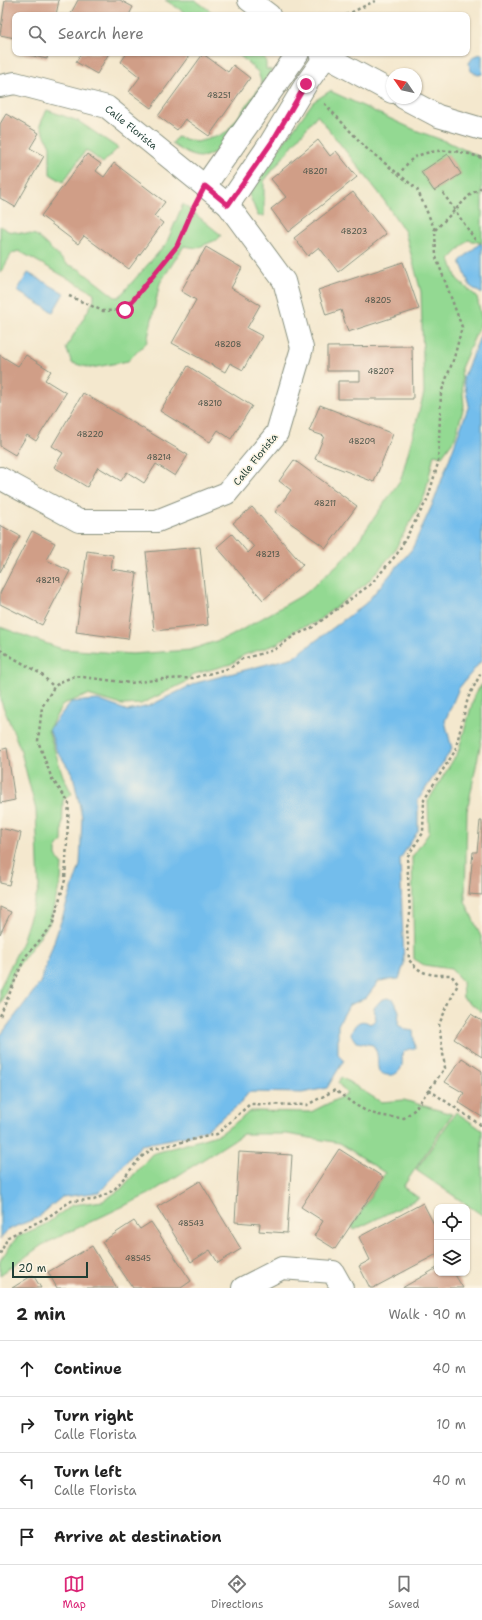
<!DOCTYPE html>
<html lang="en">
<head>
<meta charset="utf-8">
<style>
	:root { --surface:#fff; --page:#f2f2f2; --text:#222; --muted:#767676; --line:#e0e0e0; --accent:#db2777 }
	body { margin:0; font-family:"Shantell Sans",sans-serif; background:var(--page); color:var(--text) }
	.controls { position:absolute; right:12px; bottom:12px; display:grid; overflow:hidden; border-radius:8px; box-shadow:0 1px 3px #0004 }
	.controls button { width:36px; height:36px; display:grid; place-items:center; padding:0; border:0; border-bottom:1px solid var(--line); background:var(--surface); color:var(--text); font:20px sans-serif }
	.compass { position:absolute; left:386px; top:68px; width:36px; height:36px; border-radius:50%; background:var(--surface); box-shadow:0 1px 3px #0004; rotate:304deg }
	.scale { position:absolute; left:12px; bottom:10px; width:76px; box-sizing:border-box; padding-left:4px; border:2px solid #1f3d34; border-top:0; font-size:11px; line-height:14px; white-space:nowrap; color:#1f3d34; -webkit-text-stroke:3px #fcf5e5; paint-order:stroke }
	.stop { position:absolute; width:12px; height:12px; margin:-9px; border:3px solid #db2777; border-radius:50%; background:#fff }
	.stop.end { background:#db2777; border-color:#fff; box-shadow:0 1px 4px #0008 }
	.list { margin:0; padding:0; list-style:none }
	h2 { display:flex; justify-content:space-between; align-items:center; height:52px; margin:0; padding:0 16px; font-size:17px }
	h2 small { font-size:13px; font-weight:400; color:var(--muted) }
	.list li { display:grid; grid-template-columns:26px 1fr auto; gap:12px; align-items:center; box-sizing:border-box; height:56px; padding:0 16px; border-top:1px solid var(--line) }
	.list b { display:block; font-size:15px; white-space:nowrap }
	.list p { margin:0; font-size:13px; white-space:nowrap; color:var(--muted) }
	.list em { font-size:13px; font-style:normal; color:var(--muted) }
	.icon { flex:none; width:22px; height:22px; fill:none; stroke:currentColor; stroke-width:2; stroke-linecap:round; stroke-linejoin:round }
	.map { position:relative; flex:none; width:482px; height:1288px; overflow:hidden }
	.search { position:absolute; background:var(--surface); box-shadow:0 1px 3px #0004; left:12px; right:12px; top:12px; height:44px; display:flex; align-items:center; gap:10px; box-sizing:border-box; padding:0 14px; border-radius:8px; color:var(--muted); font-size:15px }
	.sheet { height:276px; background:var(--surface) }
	nav { display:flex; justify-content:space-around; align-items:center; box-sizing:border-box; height:56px; border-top:1px solid var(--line); background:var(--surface); font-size:11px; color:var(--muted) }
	nav a { display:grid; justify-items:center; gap:2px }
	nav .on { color:var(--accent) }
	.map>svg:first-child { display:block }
	.green { fill:#93d992; stroke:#598b63; fill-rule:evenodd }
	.water { fill:#73bdec; stroke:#497d90 }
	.building { fill:#d09e87 }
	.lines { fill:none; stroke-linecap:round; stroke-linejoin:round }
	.street-casing { stroke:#8a9281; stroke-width:24 }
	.path { stroke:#8a9281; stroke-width:2.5; stroke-dasharray:3 3; stroke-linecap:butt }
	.street { stroke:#fff; stroke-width:22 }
	.route { stroke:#db2777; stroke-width:5 }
	.labels { text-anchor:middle; stroke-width:3.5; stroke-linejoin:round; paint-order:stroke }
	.number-label { font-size:8px; fill:#4b5549 }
	.street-label { font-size:10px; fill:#1f3d34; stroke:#fcf5e5 }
</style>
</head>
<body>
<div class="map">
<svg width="482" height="1288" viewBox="0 0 482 1288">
	<rect width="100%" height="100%" fill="#fcf5e5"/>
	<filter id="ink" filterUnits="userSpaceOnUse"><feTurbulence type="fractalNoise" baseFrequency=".025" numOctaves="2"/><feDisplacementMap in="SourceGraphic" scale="8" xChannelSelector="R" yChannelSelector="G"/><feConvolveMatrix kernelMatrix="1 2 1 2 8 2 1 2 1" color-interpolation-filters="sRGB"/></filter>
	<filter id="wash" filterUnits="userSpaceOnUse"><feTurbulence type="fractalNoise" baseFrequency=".012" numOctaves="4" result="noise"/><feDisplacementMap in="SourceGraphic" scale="16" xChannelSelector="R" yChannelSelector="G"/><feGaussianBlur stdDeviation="0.9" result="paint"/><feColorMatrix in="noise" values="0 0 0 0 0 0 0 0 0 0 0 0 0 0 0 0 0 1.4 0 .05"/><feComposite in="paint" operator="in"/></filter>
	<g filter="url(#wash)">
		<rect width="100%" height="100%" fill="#f4e8ce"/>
		<path class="green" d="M165 0H195L216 15H189Z
			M237 53H263L266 63V69L272 70 223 147C200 163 194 158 172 144L177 137 197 142 218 136 228 131 262 84 258 72Z
			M330 91 415 130 450 143 482 158V243L468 240 450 259 457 279 477 297 482 320 461 368 464 406 455 438 442 456 434 454 425 495 393 553 367 583 315 623 297 629 277 644 244 655 231 664 191 675 188 681 141 704 122 705 88 695 63 704 48 730 63 776 72 794 63 800 62 841 56 849V856L62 864 61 880 49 924 15 970 0 1005V988L22 942 39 888 36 810 20 748 0 699V627L62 649 132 654 190 650 231 636 306 593 349 554 401 479 424 393 421 292 405 232 379 193 317 115 264 181V216H258L248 192 313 102ZM448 155 461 174 434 191 421 172Z
			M47 110 78 121 118 148 103 163 86 150 63 182 50 174V146L40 125Z
			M183 204 221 235 218 239 197 248 184 246 160 283 147 342 128 361 91 368 72 363 66 348 94 300V293L19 251 12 253 0 274V226L8 231 36 235 67 264 79 269 115 297H119L166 244Z
			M482 684V737L467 811 465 901 482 939V1012L463 998 462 981 451 969 424 965 414 959 412 857 429 833 428 801 458 752 475 694Z
			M341 1077 381 1102 404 1100 452 1114 403 1187 419 1198 354 1230 352 1227 385 1173 340 1143 287 1134H243L149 1194 42 1245 0 1275V1260L17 1237 46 1224 72 1205 103 1201 121 1189 152 1154 220 1134 251 1111 311 1112 347 1094 338 1083Z
			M456 1112 482 1130V1215L416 1170Z"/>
		<path class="water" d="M482 54V74L478 75 471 71 469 63 474 56Z
			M479 244H482V294L470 286 460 261Z
			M28 273 64 293 53 312 17 291Z
			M482 332V660L459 688 445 721 452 749 418 800V831L400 859 404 964 399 979 379 981 366 998 349 1005 338 1025V1054L344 1060 327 1088 302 1093 249 1092 239 1105 207 1129 186 1136 141 1145 100 1192 62 1197 37 1218 7 1230 0 1240V1036L40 983 80 865 82 817 73 775 56 749 49 729 71 702 98 700 128 711 149 706 196 683 294 657 365 604 412 549 434 501 469 405 463 378Z
			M387 998 394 1000 399 1011 398 1025 407 1030 413 1031 415 1048C410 1049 406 1049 403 1053 401 1056 403 1061 402 1065 399 1077 387 1077 379 1072 376 1061 380 1055 373 1045L356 1042 351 1035C353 1025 360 1017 370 1024L376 1020 374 1008 381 1000Z"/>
		<g id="blocks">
			<path class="building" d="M5 0H59L56 15H15V38L0 35Z
				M78 0H120L133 7 129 15H70Z
				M20 53H48L47 59Z
				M81 53H109L97 74 76 62Z
				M127 53H191L151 108 129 92 140 77 121 62Z
				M203 54 228 72 233 65 250 78 209 136 185 119 177 130 158 116Z
				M6 114 39 133 30 148 44 156 15 207 0 198V124Z
				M318 140 330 156 336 151 357 177 288 232 271 209 286 197 271 179Z
				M87 154 101 164 96 171 104 177 114 163 165 202 154 216 163 223 129 269 84 236 78 244 41 216Z
				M448 154 461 174 434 191 421 172Z
				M353 192 386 234 338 272 319 247 308 256 294 238Z
				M206 247 242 268 231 288 260 305 247 328 262 336 243 370 230 363 225 372 172 343 196 300 181 291Z
				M403 262 419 309 348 332 341 310 326 315 318 290Z
				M412 346 413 399H338V381H360V371H327V347Z
				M0 355 18 366 26 355 51 371 45 380 66 393 36 441 27 435 15 455 0 446Z
				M188 366 252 406 231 439 218 430 210 442 160 411Z
				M83 393 188 455 175 476 156 464 144 483 127 472 121 481 98 467 87 487 54 467 63 453 52 446Z
				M320 405 393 434 374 482 315 459 324 436 309 431Z
				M294 460 357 506 326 548 275 512 291 490 279 481Z
				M252 507 303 565 263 600 217 547 232 534 248 553 254 547 233 523Z
				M0 525 20 536 0 572Z
				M32 531 55 543 46 560 70 571 42 625 0 604V593Z
				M200 547 208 625 154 631 146 552Z
				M87 551 113 555 111 569 137 573 128 639 76 632Z
				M7 748 15 800 0 803V750Z
				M480 821H482V895L469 894 473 852H477Z
				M0 828 21 833 9 885 0 883Z
				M0 907 11 912 0 934Z
				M471 1014 482 1021V1057L454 1039Z
				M462 1058 482 1071V1117L458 1102 464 1093 445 1082Z
				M339 1149 383 1177 335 1249 314 1236 323 1221 301 1207Z
				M239 1152 292 1155 287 1233 259 1231 260 1224 235 1222Z
				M200 1181 241 1249 218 1263 210 1250 191 1262 157 1207Z
				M423 1203 437 1230V1254L373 1288H370L359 1266 370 1260 359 1237Z
				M134 1221 140 1229 151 1222 191 1281 181 1288H133L102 1242Z
				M92 1246 117 1288H57L48 1272Z
				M437 1268V1273H454L463 1288H402Z
				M33 1275 41 1288H12Z"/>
		</g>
	</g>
	<g filter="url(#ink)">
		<use href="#blocks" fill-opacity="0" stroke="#8a9281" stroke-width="1"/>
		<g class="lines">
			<g class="street-casing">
				<g id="street">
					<path d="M249 0 269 15"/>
					<path d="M320 53 392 92"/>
					<path id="s1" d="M0 86 15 83 107 107 228 205 284 281 302 348 277 433 227 493 157 521H79L0 478"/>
					<path d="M404 98 438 116 482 129"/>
					<path d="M205 186 298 53"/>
					<path d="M228 205 271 142 306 84 326 56"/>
					<path d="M243 1288 282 1268 333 1272 342 1288"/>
				</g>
			</g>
			<path class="path" d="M346 15 377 0
				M398 175C403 170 409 160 415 157 437 147 460 150 482 158
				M443 193 476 241
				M435 230 470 195 482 187
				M69 296 103 311 125 310 177 246 194 207
				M0 650 41 674 54 687
				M0 1016 25 957 52 926 65 880 69 802 52 779 38 741 42 707 54 687 60 682 75 676 130 683 163 679 193 678 230 668 242 659 274 650 295 635 310 629 371 584 397 554 428 498 438 463 441 393 454 358 462 327 436 257 435 230 417 189 366 148 323 102
				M429 1090 482 1126
				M0 1254 8 1237 48 1217 71 1201 94 1200 114 1190 140 1158 152 1149 217 1134 250 1104 307 1105 335 1090C363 1111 369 1116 404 1118L414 1110 445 1068 439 1024 458 984 451 975C430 975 423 976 409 960L407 927 410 914 407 857 423 833 424 799 455 751 468 698 482 671"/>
			<use href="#street" class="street"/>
		</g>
	</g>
	<g class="lines" filter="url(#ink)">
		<path class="route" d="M125 310 177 246 193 209 205 186 228 205 272 142 306 84"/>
	</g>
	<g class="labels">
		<g class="number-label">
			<text x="219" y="98">48251</text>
			<text x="315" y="174">48201</text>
			<text x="354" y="234">48203</text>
			<text x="378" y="303">48205</text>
			<text x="228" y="347">48208</text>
			<text x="381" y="374">48207</text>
			<text x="210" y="406">48210</text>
			<text x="90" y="437">48220</text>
			<text x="362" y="444">48209</text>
			<text x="159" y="460">48214</text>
			<text x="325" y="506">48211</text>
			<text x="268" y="557">48213</text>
			<text x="48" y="583">48219</text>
			<text x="191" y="1226">48543</text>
			<text x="138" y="1261">48545</text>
		</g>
		<g class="street-label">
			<text dy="4" stroke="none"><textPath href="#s1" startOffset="142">Calle Florista</textPath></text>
			<text transform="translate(255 459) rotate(-51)" y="4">Calle Florista</text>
		</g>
	</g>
</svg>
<div class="controls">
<button><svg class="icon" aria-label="locate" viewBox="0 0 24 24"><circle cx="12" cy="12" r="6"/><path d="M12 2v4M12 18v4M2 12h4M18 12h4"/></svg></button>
<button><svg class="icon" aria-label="layers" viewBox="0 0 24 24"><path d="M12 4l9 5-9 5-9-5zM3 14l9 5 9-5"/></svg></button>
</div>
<svg class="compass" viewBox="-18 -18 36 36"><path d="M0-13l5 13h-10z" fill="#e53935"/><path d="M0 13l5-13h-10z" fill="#767676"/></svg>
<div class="scale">20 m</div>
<div class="stop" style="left:125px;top:310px"></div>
<div class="stop end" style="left:306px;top:84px"></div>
<div class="search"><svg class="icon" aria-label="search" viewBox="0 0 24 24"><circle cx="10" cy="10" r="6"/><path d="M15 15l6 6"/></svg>Search here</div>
</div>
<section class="sheet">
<h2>2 min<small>Walk · 90 m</small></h2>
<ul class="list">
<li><svg class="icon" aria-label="ahead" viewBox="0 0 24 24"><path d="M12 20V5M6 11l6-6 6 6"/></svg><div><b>Continue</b></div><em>40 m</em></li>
<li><svg class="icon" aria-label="right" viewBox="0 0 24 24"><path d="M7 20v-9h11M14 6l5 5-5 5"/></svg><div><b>Turn right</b><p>Calle Florista</p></div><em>10 m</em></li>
<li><svg class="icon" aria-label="left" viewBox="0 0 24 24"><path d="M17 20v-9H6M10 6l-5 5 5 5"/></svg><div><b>Turn left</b><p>Calle Florista</p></div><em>40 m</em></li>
<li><svg class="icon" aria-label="arrive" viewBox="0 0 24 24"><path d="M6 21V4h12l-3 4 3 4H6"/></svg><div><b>Arrive at destination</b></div></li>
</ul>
</section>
<nav>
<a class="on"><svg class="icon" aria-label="map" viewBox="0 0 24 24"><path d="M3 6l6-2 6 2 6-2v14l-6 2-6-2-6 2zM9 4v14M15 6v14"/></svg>Map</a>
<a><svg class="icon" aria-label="directions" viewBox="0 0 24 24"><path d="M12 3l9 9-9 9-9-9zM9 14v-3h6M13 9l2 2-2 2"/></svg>Directions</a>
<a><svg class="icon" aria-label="saved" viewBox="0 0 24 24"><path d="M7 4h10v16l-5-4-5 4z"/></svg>Saved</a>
</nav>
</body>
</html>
